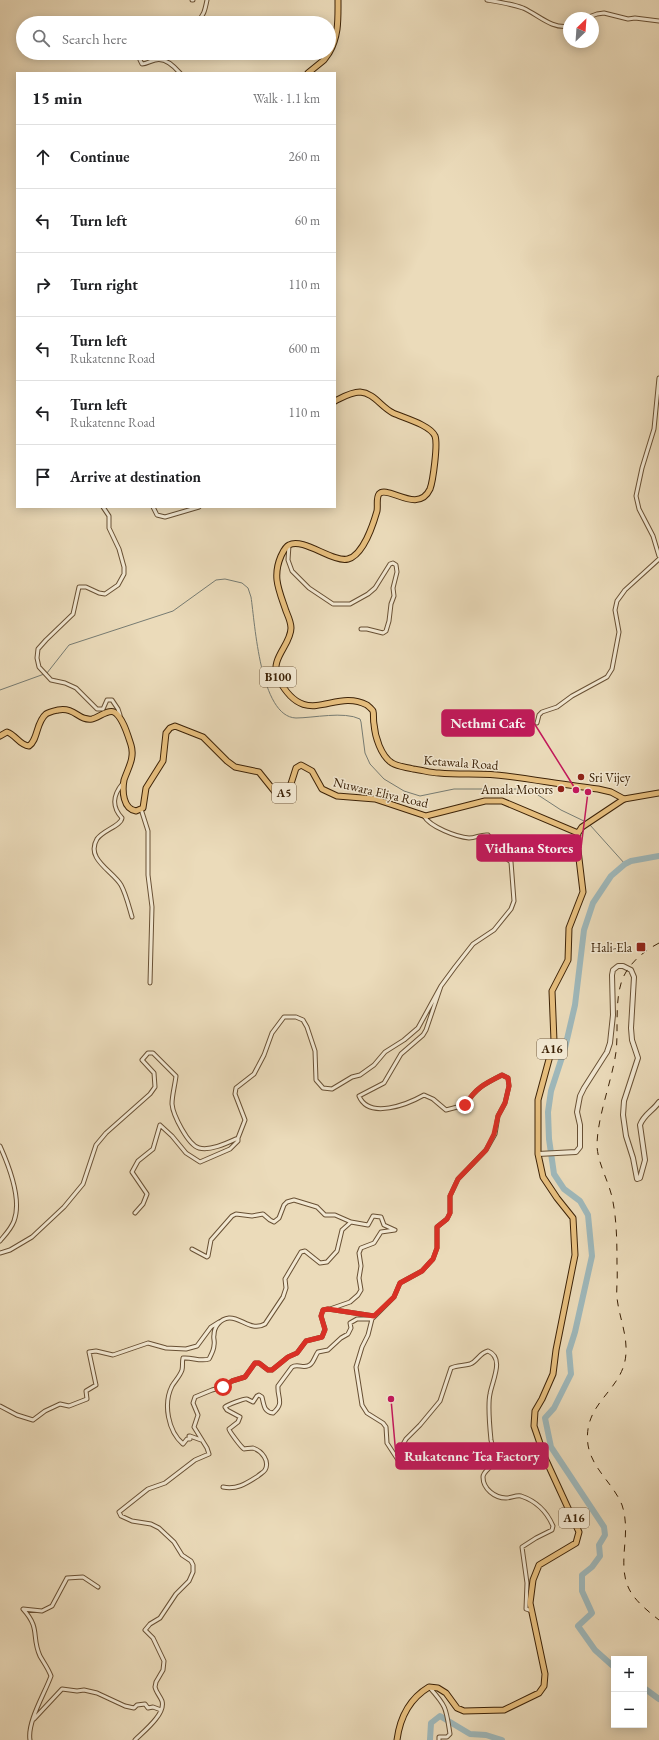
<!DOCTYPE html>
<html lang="en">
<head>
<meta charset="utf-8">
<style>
	:root { --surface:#fff; --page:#f2f2f2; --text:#202124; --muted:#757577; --line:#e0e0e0 }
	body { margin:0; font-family:"EB Garamond",serif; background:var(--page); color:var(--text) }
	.controls { position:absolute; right:12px; bottom:12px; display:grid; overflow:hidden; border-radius:0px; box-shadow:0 2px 10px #0003 }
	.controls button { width:36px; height:36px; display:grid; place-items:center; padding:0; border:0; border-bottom:1px solid var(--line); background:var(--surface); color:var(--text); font:20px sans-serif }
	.compass { position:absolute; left:563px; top:12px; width:36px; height:36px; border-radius:50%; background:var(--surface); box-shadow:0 2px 10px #0003; rotate:25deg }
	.stop { position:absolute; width:12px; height:12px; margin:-9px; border:3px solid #d93025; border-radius:50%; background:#fff }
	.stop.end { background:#d93025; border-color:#fff; box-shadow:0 1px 4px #0008 }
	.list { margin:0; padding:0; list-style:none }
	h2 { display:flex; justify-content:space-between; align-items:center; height:52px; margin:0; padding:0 16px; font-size:17px }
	h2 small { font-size:13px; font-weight:400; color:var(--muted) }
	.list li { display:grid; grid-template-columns:26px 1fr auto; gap:12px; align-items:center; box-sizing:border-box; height:64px; padding:0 16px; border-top:1px solid var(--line) }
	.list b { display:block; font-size:15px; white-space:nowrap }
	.list p { margin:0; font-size:13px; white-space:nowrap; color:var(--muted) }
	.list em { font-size:13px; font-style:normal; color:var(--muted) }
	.icon { flex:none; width:22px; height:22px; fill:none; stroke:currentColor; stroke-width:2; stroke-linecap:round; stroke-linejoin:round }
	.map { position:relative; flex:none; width:659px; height:1740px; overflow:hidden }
	.search { position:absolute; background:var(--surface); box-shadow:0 2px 10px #0003; left:16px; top:16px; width:320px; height:44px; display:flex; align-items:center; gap:10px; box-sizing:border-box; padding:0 14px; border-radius:22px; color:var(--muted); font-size:15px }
	.panel { position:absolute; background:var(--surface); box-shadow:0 2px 10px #0003; left:16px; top:72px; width:320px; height:436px; border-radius:0px }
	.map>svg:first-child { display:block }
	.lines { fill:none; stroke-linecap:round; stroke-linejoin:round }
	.stream { stroke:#777c73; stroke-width:1 }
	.river { stroke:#9eb8bb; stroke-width:6 }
	.minor-casing { stroke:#685034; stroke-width:5 }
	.tertiary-casing { stroke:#685034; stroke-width:6 }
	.primary-casing { stroke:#3c2207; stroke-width:7 }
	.trunk-casing { stroke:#3c2207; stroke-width:7 }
	.minor { stroke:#f2e8d2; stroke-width:3 }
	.tertiary { stroke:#f2e8d2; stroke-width:4 }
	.primary { stroke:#e6be7d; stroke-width:5 }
	.trunk { stroke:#e6be7d; stroke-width:5 }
	.rail { stroke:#3c2207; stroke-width:1; stroke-dasharray:7 7; stroke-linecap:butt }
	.route { stroke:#d93025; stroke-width:5 }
	.poi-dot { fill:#8f2418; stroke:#f2e8d2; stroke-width:1.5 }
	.labels { text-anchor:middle; stroke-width:3; stroke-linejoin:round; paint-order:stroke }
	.shield { fill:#f2e8d2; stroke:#735d44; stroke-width:1 }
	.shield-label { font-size:12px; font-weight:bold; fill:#3c2207 }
	.street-label { font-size:13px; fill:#3c2207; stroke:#f2e8d2 }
	.poi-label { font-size:13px; fill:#3c2207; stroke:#f2e8d2; text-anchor:end }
	.leader { fill:none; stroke:#c2185b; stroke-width:1.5 }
	.callout-dot { fill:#c2185b; stroke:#f2e8d2; stroke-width:1.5 }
	.callout { fill:#c2185b; stroke:#c2185b; stroke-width:1.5 }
	.callout-label { font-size:14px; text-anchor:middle; font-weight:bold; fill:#fff }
</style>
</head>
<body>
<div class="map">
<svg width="659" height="1740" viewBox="0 0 659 1740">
	<rect width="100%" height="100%" fill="#ebdbba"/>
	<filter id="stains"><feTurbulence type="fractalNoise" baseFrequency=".005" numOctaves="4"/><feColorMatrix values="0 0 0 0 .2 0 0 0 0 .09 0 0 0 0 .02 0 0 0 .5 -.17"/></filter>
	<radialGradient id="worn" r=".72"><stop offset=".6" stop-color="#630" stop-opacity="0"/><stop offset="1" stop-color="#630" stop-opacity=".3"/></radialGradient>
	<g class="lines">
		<path class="stream" d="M0 690 47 673 69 645 173 611 216 580 225 579 242 583 248 588 251 597C255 623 260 717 296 718 313 718 344 711 360 719L361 722 365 753 370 764 384 779 404 791 420 796 454 789H520L535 793 561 810 586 822
			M590 825 625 864"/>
		<path class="river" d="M614 1667 595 1650 578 1626 592 1613 582 1591V1575L592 1567 600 1556 599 1545 605 1535 604 1527 551 1447 545 1418 554 1408 571 1374 569 1351 575 1332 592 1256 588 1215 580 1201 564 1189 554 1174 549 1139 548 1112 551 1091 565 1048 575 1005 584 930 593 903 611 876 625 864 631 861 659 856
			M644 1688 659 1699
			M430 1740 431 1723 440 1716 470 1734 486 1735 502 1740"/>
		<g class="minor-casing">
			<path id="minor" d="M192 0H193
				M487 0C499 2 512 4 523 8 539 15 551 29 569 26
				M586 18 597 14 604 13 628 19 635 18 659 21
				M196 23C204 16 205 10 207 0
				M143 53 140 60 142 64C147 64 150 61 155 60 165 57 174 66 180 73
				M659 378 654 429 642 468 636 496 639 509 653 536 659 556
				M103 507 109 516V528L119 549 124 567V574L118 585 105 594 99 593 86 587H79L73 614 46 640 38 649 37 658 39 667 51 680 65 683 76 688 97 709H103L107 700H112L118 709 120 715
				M153 507 157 515 165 517 199 507
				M289 545 288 560 292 571 309 588 333 604H350L368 594 375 588 390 564 393 563 396 565 397 572 393 588 394 596 391 604 389 621 386 631 383 633 367 629H361
				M537 723 539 715 542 712 557 707 572 696 607 677 612 669 619 632 615 610 617 601 625 590 659 559
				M123 783C113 795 111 806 122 818 121 826 103 830 97 839 85 859 113 871 121 885 126 894 129 907 132 917
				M141 809 148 831V875L152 907 150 983
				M441 986 426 1030 423 1035 401 1054 384 1083 359 1096C369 1120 408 1104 424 1095L433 1099 446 1110 465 1105C476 1088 484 1084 502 1075L508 1078 509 1086 505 1103 498 1116 495 1134 486 1150 458 1179 450 1196V1213L447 1219 437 1227V1248L433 1259 422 1271 400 1283 394 1297 372 1319 368 1335 362 1347 356 1367 362 1405 367 1413 383 1423 386 1427 387 1443 398 1460 401 1458 402 1446 406 1439 420 1425 440 1401 451 1368C457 1365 463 1366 470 1364 478 1361 479 1353 488 1351 505 1358 492 1381 490 1394 488 1403 490 1430 491 1440 492 1445 495 1452 495 1457 495 1467 483 1470 483 1477 483 1489 495 1498 506 1498 511 1498 516 1495 521 1496 536 1501 547 1512 553 1526L552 1530 536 1538 522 1547 527 1583 526 1609 532 1611
				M0 1146C9 1166 22 1200 14 1221 11 1229 5 1235 0 1241
				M135 1213 143 1204 147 1194 132 1172 138 1161 153 1149 160 1125 172 1136 186 1153 200 1162 230 1149 238 1141V1138
				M192 1249 207 1257 208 1256 211 1240 232 1216 236 1214 252 1216 263 1214 270 1220 274 1222 279 1218 284 1205 287 1202 294 1200 317 1207 325 1215H335L351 1222
				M0 1253 10 1250 32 1237 64 1207 83 1184 96 1145 106 1133 150 1094 155 1087 154 1073 142 1060 148 1053H153L176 1076C175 1085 172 1095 172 1104 173 1115 188 1145 199 1148 211 1151 227 1143 238 1138L245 1120 235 1094 236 1088 254 1074 264 1055 272 1033 284 1017H296L303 1020 307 1027 315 1051 316 1080 323 1088 332 1089 352 1077 360 1075 374 1065 385 1052 404 1040 418 1028 441 986 455 967 473 944 494 930 511 909 514 901 511 862 502 855 488 835C481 834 476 838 469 838 457 837 430 827 424 816
				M0 1406 17 1415 33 1420 45 1411 60 1404 69 1406 87 1399 86 1391 96 1385 89 1352 96 1351 113 1355 148 1343 166 1348 186 1349 197 1346 211 1327 219 1322
				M201 1440 190 1436H189L190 1439H187L183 1444C168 1431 163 1404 172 1386 175 1381 180 1376 182 1370 183 1366 182 1362 183 1358 192 1357 200 1362 209 1359 211 1355 214 1350 214 1345 215 1341 213 1338 214 1335 214 1327 220 1319 229 1318 241 1317 251 1332 265 1324L283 1297 286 1288 285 1279 301 1252 305 1251 320 1263 327 1262 337 1251 342 1230 351 1222 368 1225 373 1216 381 1217 384 1225 395 1230 381 1232 374 1243 361 1248 359 1253 361 1266 359 1278 361 1290 358 1295 350 1302 330 1309
				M223 1487C237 1490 247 1483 258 1476 260 1474 264 1472 265 1470 270 1461 262 1451 253 1448 250 1448 246 1449 244 1449 241 1447 229 1431 229 1429L238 1422 240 1417 227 1410 225 1407C227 1405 245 1398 247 1399 249 1400 251 1401 253 1402L257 1396 259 1395 262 1397C264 1405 264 1412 273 1413 285 1403 277 1398 278 1386L292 1367C298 1363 305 1370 311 1364 314 1361 315 1356 318 1352L328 1350 341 1338 348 1334 351 1328 350 1323 357 1319H372
				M430 1688C447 1707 446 1709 450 1734L447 1737H439V1740
				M34 1719 62 1689 77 1691 84 1690 97 1693 125 1706 134 1708 137 1705 145 1704 148 1708 153 1707 161 1710
				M30 1740C27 1722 45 1693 51 1676 48 1668 44 1663 40 1656 31 1636 41 1629 23 1609L42 1611 52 1606 67 1578 83 1577 98 1587
				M135 1740C143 1732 166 1714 162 1701 160 1696 156 1692 155 1687L156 1682 163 1670 164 1661 153 1638 145 1630 150 1624 160 1618 176 1594 189 1581 193 1572V1565L191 1561 182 1555 174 1542 159 1528 151 1524 132 1521 121 1516 119 1512 148 1489 165 1483 195 1460 209 1454 207 1448 194 1427 198 1415 193 1403 195 1397 212 1390 223 1387 232 1381 245 1377 255 1363H259L268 1370H272L288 1357 297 1353 306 1341 322 1337 325 1329 321 1316 323 1310 328 1309 374 1316"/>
		</g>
		<g class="tertiary-casing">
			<path id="tertiary" d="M538 1154 576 1152 580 1147V1125L577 1112 580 1096 584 1088 607 1052 610 1043 613 1015 612 975 613 970 618 966H623L631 970 634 977 631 1028 632 1040 638 1058 624 1101 623 1115 626 1136 633 1158 637 1179 640 1178 645 1160 640 1125C644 1114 653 1111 659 1102"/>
		</g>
		<g class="primary-casing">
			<path id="primary" d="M329 53C339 36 338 19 338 0
				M308 73 324 60 329 53
				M335 401C343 397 351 392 360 392 374 393 381 407 393 413 404 418 430 425 435 436 438 444 433 481 430 489 418 515 387 484 379 494 376 498 378 506 377 511 373 525 363 555 348 559 333 563 303 537 289 545 285 547 283 552 281 556 272 577 279 590 286 611 288 616 291 622 291 628 291 645 269 659 278 678 306 732 333 687 367 705 368 706 372 709 373 711 374 714 373 720 374 724 375 737 381 756 392 763 399 767 406 767 413 769 422 770 431 773 439 773 461 775 484 773 506 776 536 780 567 785 598 789L611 792 624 799"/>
		</g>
		<g class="trunk-casing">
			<path id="trunk" d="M0 736 7 732C16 735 19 745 29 746 38 740 36 722 46 714 49 712 54 711 58 710 76 707 78 721 92 719 98 718 108 709 114 712 123 717 128 736 131 745 135 758 128 768 124 780 122 791 123 809 136 811L143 808 146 788 163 761 166 733 170 728 175 726 203 737 227 761 235 767 259 772 275 792 280 794 289 790 296 768 301 765 312 771 322 789 337 796 375 799 426 816 485 801H502L578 833
				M397 1740C400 1717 409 1699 429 1687L438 1688 446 1693 457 1708 464 1711 504 1710 539 1693 544 1686 545 1674 530 1603 533 1580 539 1565 576 1543 579 1532 545 1458 534 1426 535 1411 542 1399 553 1374 556 1350 575 1255 573 1218 557 1198 543 1177 538 1154V1100L554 1041 552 991 568 960 569 928 583 892 577 842 578 833 582 827 624 799 659 793"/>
		</g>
		<use href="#minor" class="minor"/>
		<use href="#tertiary" class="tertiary"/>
		<use href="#primary" class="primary"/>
		<use href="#trunk" class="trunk"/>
		<path class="rail" d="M659 943C646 950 634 959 626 972 613 993 619 1028 616 1052 612 1081 597 1117 597 1146 598 1165 610 1183 613 1202 617 1223 617 1247 617 1268 618 1278 616 1288 617 1298 619 1316 627 1334 626 1352 625 1391 582 1401 588 1445 592 1469 613 1483 622 1505 626 1517 626 1529 625 1542 621 1584 626 1594 659 1620"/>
	</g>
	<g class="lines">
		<path class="route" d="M223 1387 232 1381 245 1377 255 1363H259L268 1370H272L288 1357 297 1353 306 1341 322 1337 325 1330 321 1316 323 1310 328 1309 374 1316 394 1297 400 1283 422 1271 433 1259 437 1248V1227L447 1219 450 1213V1196L458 1179 486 1150 494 1134 498 1116 505 1103 509 1086 508 1078 502 1075C484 1084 476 1088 465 1105"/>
	</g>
	<g class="poi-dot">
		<circle cx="581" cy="777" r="4"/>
		<circle cx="561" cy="789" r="4"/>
		<rect x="636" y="942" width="10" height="10" rx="2"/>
	</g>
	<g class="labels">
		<g class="shield">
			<rect x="260" y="667" width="36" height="20" rx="3"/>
			<rect x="272" y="783" width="24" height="20" rx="3"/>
			<rect x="537" y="1039" width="30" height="20" rx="3"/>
			<rect x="559" y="1508" width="30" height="20" rx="3"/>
		</g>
		<g class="shield-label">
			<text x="278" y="681">B100</text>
			<text x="284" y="797">A5</text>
			<text x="552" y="1053">A16</text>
			<text x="574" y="1522">A16</text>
		</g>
		<g class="street-label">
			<text transform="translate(461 762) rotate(4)" y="5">Ketawala Road</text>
			<text transform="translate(381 792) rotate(13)" y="5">Nuwara Eliya Road</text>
		</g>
		<g class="poi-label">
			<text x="589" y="782" text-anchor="start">Sri Vijey</text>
			<text x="553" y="794">Amala Motors</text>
			<text x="632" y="952">Hali-Ela</text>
		</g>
	</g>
	<path class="leader" d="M576 790L534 723M588 792L581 848M391 1399L396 1456"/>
	<g class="callout-dot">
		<circle cx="576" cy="790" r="4"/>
		<circle cx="588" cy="792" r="4"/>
		<circle cx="391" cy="1399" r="4"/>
	</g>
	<g class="callout">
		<rect x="442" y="710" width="92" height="26" rx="4"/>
		<rect x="477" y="835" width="104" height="26" rx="4"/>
		<rect x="396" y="1443" width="152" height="26" rx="4"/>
	</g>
	<g class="callout-label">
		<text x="488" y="728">Nethmi Cafe</text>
		<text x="529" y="853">Vidhana Stores</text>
		<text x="472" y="1461">Rukatenne Tea Factory</text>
	</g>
	<rect width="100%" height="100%" filter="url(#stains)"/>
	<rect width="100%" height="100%" fill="url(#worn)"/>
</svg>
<div class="controls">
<button>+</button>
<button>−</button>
</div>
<svg class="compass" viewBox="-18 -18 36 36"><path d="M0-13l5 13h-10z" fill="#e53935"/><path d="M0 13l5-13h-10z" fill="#757577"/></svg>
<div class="stop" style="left:223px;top:1387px"></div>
<div class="stop end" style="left:465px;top:1105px"></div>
<div class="search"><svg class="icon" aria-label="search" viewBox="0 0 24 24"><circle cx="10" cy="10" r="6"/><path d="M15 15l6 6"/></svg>Search here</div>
<section class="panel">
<h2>15 min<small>Walk · 1.1 km</small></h2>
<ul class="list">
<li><svg class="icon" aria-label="ahead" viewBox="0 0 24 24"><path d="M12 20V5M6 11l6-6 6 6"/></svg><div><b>Continue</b></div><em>260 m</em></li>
<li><svg class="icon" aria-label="left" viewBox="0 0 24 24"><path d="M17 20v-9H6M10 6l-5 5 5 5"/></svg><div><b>Turn left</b></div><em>60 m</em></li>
<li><svg class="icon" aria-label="right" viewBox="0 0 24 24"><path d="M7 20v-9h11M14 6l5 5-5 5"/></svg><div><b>Turn right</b></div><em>110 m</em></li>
<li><svg class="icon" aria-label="left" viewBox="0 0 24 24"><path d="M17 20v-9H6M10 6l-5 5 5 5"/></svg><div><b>Turn left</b><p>Rukatenne Road</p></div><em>600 m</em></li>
<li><svg class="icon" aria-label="left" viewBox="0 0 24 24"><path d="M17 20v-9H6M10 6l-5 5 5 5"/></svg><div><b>Turn left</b><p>Rukatenne Road</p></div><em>110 m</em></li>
<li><svg class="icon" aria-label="arrive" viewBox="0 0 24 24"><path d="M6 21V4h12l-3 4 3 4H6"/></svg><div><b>Arrive at destination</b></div></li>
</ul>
</section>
</div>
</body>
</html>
